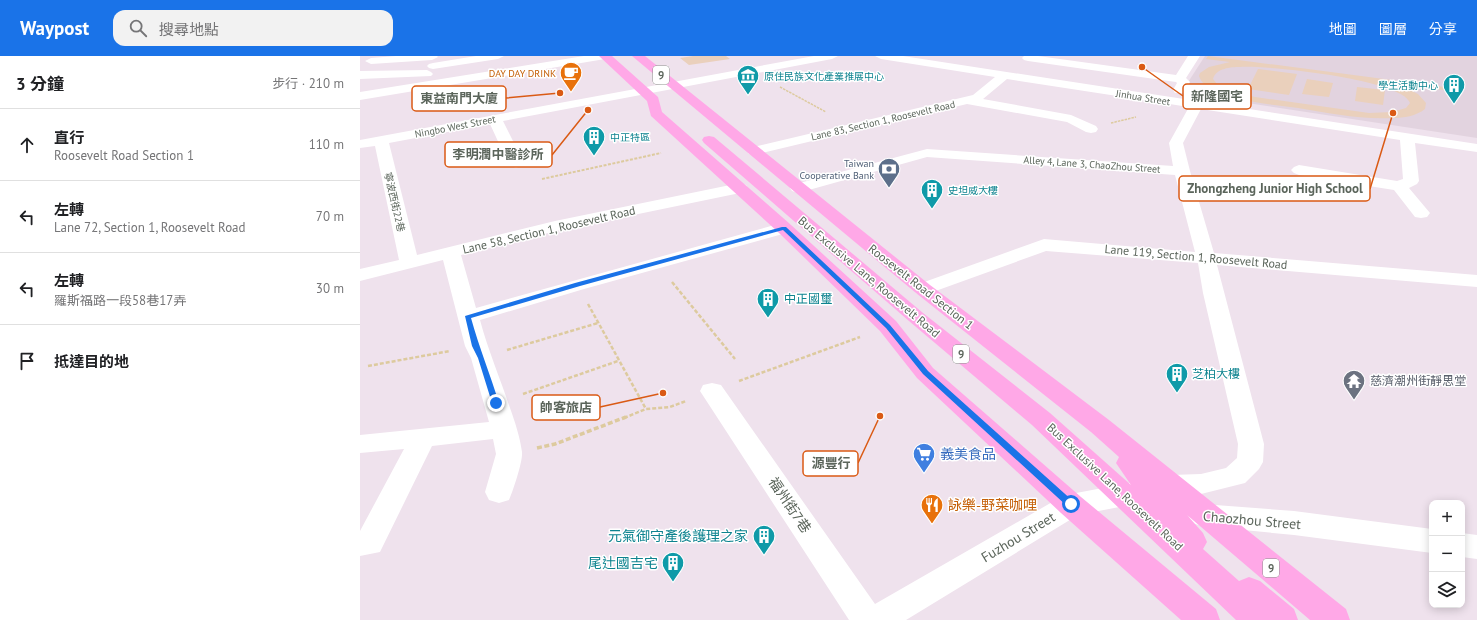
<!DOCTYPE html>
<html lang="zh-TW">
<head>
<meta charset="utf-8">
<style>
	:root { --surface:#fff; --page:#f2f2f2; --text:#202124; --muted:#757577; --line:#e0e0e0; --accent:#1a73e8 }
	body { margin:0; font-family:"PT Sans","Noto Sans TC",sans-serif; background:var(--page); color:var(--text) }
	.controls { position:absolute; right:12px; bottom:12px; display:grid; overflow:hidden; border-radius:8px; box-shadow:0 2px 10px #0003 }
	.controls button { width:36px; height:36px; display:grid; place-items:center; padding:0; border:0; border-bottom:1px solid var(--line); background:var(--surface); color:var(--text); font:20px sans-serif }
	.stop { position:absolute; width:12px; height:12px; margin:-9px; border:3px solid #1a73e8; border-radius:50%; background:#fff }
	.stop.end { background:#1a73e8; border-color:#fff; box-shadow:0 1px 4px #0008 }
	.list { margin:0; padding:0; list-style:none }
	h2 { display:flex; justify-content:space-between; align-items:center; height:52px; margin:0; padding:0 16px; font-size:17px }
	h2 small { font-size:13px; font-weight:400; color:var(--muted) }
	.list li { display:grid; grid-template-columns:26px 1fr auto; gap:12px; align-items:center; box-sizing:border-box; height:72px; padding:0 16px; border-top:1px solid var(--line) }
	.list b { display:block; font-size:15px; white-space:nowrap }
	.list p { margin:0; font-size:13px; white-space:nowrap; color:var(--muted) }
	.list em { font-size:13px; font-style:normal; color:var(--muted) }
	.icon { flex:none; width:22px; height:22px; fill:none; stroke:currentColor; stroke-width:2; stroke-linecap:round; stroke-linejoin:round }
	.map { position:relative; flex:none; width:1117px; height:564px; overflow:hidden }
	header { display:flex; align-items:center; gap:24px; box-sizing:border-box; height:56px; padding:0 20px; background:var(--accent); color:#fff }
	header strong { font-size:19px }
	nav { display:flex; gap:22px; margin-inline-start:auto; font-size:14px }
	.search { width:280px; height:36px; background:var(--page); display:flex; align-items:center; gap:10px; box-sizing:border-box; padding:0 14px; border-radius:12px; color:var(--muted); font-size:15px }
	main { display:flex }
	aside { flex:1; background:var(--surface) }
	.map>svg:first-child { display:block }
	.education { fill:#e2d3df }
	.green { fill:#ead0bc; fill-rule:evenodd }
	.lines { fill:none; stroke-linecap:round; stroke-linejoin:round }
	.path-far3 { stroke:#ddca9e; stroke-width:1.5; stroke-dasharray:2.5 1; stroke-linecap:butt }
	.path-far2 { stroke:#ddca9e; stroke-width:2; stroke-dasharray:3 1.5; stroke-linecap:butt }
	.path-far1 { stroke:#ddca9e; stroke-width:2.5; stroke-dasharray:4 2; stroke-linecap:butt }
	.path { stroke:#ddca9e; stroke-width:3.5; stroke-dasharray:5 2.5; stroke-linecap:butt }
	.minor { fill:#fff; fill-rule:evenodd }
	.major { fill:#ffa8e7; fill-rule:evenodd }
	.route { fill:#1a73e8 }
	.labels { text-anchor:middle; stroke-width:3; stroke-linejoin:round; paint-order:stroke }
	.far-food-label { font-size:10px; fill:#c56008; stroke:#fff; text-anchor:end }
	.far-culture-label { font-size:10px; fill:#0d838f; stroke:#fff; text-anchor:start }
	.far-street-label { font-size:10px; fill:#5b655b; stroke:#fff }
	.far-service-label { font-size:10px; fill:#4e5e75; stroke:#fff; text-anchor:end }
	.shield { fill:#fff; stroke:#8c938c; stroke-width:1 }
	.shield-label { font-size:11px; font-weight:bold; fill:#5b655b }
	.street-label { font-size:12px; fill:#5b655b; stroke:#fff }
	.culture-label { font-size:12px; fill:#0d838f; stroke:#fff; text-anchor:start }
	.worship-label { font-size:12px; fill:#5b616d; stroke:#fff; text-anchor:start }
	.near-shop-label { font-size:14px; fill:#366cbe; stroke:#fff; text-anchor:start }
	.near-street-label { font-size:14px; fill:#5b655b; stroke:#fff }
	.near-food-label { font-size:14px; fill:#c56008; stroke:#fff; text-anchor:start }
	.near-culture-label { font-size:14px; fill:#0d838f; stroke:#fff; text-anchor:end }
	.leader { fill:none; stroke:#da5a14; stroke-width:1.5 }
	.callout-dot { fill:#da5a14; stroke:#fff; stroke-width:1.5 }
	.callout { fill:#fff; stroke:#da5a14; stroke-width:1.5 }
	.callout-label { font-size:13px; text-anchor:middle; font-weight:bold; fill:#5b655b }
</style>
</head>
<body>
<header>
<strong>Waypost</strong>
<div class="search"><svg class="icon" aria-label="search" viewBox="0 0 24 24"><circle cx="10" cy="10" r="6"/><path d="M15 15l6 6"/></svg>搜尋地點</div>
<nav><a>地圖</a><a>圖層</a><a>分享</a></nav>
</header>
<main>
<aside>
<h2>3 分鐘<small>步行 · 210 m</small></h2>
<ul class="list">
<li><svg class="icon" aria-label="ahead" viewBox="0 0 24 24"><path d="M12 20V5M6 11l6-6 6 6"/></svg><div><b>直行</b><p>Roosevelt Road Section 1</p></div><em>110 m</em></li>
<li><svg class="icon" aria-label="left" viewBox="0 0 24 24"><path d="M17 20v-9H6M10 6l-5 5 5 5"/></svg><div><b>左轉</b><p>Lane 72, Section 1, Roosevelt Road</p></div><em>70 m</em></li>
<li><svg class="icon" aria-label="left" viewBox="0 0 24 24"><path d="M17 20v-9H6M10 6l-5 5 5 5"/></svg><div><b>左轉</b><p>羅斯福路一段58巷17弄</p></div><em>30 m</em></li>
<li><svg class="icon" aria-label="arrive" viewBox="0 0 24 24"><path d="M6 21V4h12l-3 4 3 4H6"/></svg><div><b>抵達目的地</b></div></li>
</ul>
</aside>
<div class="map">
<svg width="1117" height="564" viewBox="0 0 1117 564">
	<rect width="100%" height="100%" fill="#efe2ed"/>
	<path class="education" d="M845 0H1117V82L821 37Z"/>
	<path class="green" d="M333 0H366L370 3 329 9 320 2Z
		M848 0 1100 33V36L1040 29 1058 38 1066 47 1065 53C1056 60 1044 62 1033 62 1001 64 969 57 938 52 916 49 893 47 872 41 861 37 843 33 839 20L840 17 849 11 870 6 846 3ZM880 11C905 9 1043 23 1050 47L1046 52 1032 56 1009 57 895 41 865 33 857 28 853 23C856 12 871 11 880 11Z
		M898 13 937 18 929 39 888 33Z
		M947 23 973 27 969 41 942 38Z
		M997 31 1025 34 1023 49 995 45Z"/>
	<g class="lines">
		<path class="path-far3" d="M420 31 466 56
			M751 67 776 61"/>
		<path class="path-far2" d="M182 123 301 97"/>
		<path class="path-far1" d="M312 226 375 303
			M228 248 286 353
			M147 294 238 267
			M8 310 90 295
			M379 325 500 281
			M163 338 258 305
			M264 362 286 353 310 351 326 345"/>
		<path class="path" d="M177 392 195 388 266 361"/>
		<path class="minor" d="M36 0H77L78 1 72 4 11 8 5 5 11 2Z
			M116 0H144L138 3 73 13 69 12 67 10 69 8 73 7Z
			M224 0H251L245 3 0 44V36Z
			M454 0H478L472 3 143 65 164 107 161 110 156 112 151 110 148 107 130 68 29 87 57 199 195 165 380 127 386 129 388 132 386 135 380 137 196 175 101 199 116 252 418 168 424 167 430 168 433 172 430 176 224 233 120 264C128 294 140 322 150 352 155 366 160 381 162 396 163 405 153 435 149 444L139 447 129 444 125 436 136 398 133 383 72 390 20 496 0 500V475L44 393 0 397V379L129 366 111 302 105 290 83 204 0 225V213L39 204 15 90 0 92V84Z
			M515 0H543L1117 88V96L1055 87 1059 125 1057 128 1049 132 1070 157 1067 161 1061 162 1055 161 1034 134 939 119 934 117 931 114 934 111 939 109 1037 125 1043 123 1040 84 841 53 823 87 830 115 854 197 1117 219V231L857 209 904 388 903 406 899 413 885 427 841 438 811 441 718 459 546 564H489L340 335 343 329 352 327 361 329 515 548 701 441 711 438 811 419 841 418 866 412 877 402 878 388 843 237 838 207 686 195 570 237 563 239 556 237 553 233 556 229 684 183 835 196 815 119 567 101 438 137 432 135 430 132 432 129 567 93 813 110 809 87 829 51 647 23 623 43 711 59 736 70 738 73 736 76 731 77 726 76 707 66 607 48 394 99 389 98 387 95 389 92 613 39 635 21 521 3Z
			M664 0H678L816 19 828 0H840L826 22 830 26 823 37H815L813 34 817 27 816 26 668 5 664 4 662 2Z
			M67 14 71 16 73 18 71 20 0 23V15Z
			M842 448 934 455 1072 473V497L934 479 842 470 832 467 828 459 832 451Z
			M1102 477 1117 479V503L1102 501Z"/>
		<path class="major" d="M239 0H252L298 41 302 56 430 168 536 265 573 312 721 441 856 553 860 564H821L701 457 557 322 520 275 418 176 291 60 287 45Z
			M272 0H285L570 229 749 364 986 553 990 564H950L827 459 843 477 847 486 843 493 879 525 889 521 900 525 934 553 938 564H876L672 369 549 265 344 87 342 84 344 81 349 80 354 81 563 257 690 357 771 429 756 407 759 401 731 376 556 237Z"/>
	</g>
	<path class="route" d="M422 171H426L530 269 568 315 714 446 716 448 714 451H708L563 318 526 272 423 174 220 230 111 262C119 291 130 318 139 347L136 349 132 347 118 302 112 290 105 260 215 227Z"/>
	<defs>
		<g id="cafe-pin" transform="scale(1.15)"><path d="M0 17L-7.5 6A9.5 9.5 0 1 1 7.5 6Z" fill="#e8710a" stroke="#fff"/><path d="M-5.5-4.5H6V0H3Q3 3.5 0 3.5H-2.5Q-5.5 3.5-5.5 0ZM3-3.2v2h1.7v-2ZM-6 4.5H4V6H-6Z" fill="#fff"/></g>
		<g id="museum-pin" transform="scale(1.15)"><path d="M0 17L-7.5 6A9.5 9.5 0 1 1 7.5 6Z" fill="#0f9aa8" stroke="#fff"/><path d="M0-6L6-3V-2H-6V-3ZM-5-1h2V3h-2ZM-1-1h2V3h-2ZM3-1h2V3H3ZM-6 4H6V6H-6Z" fill="#fff"/></g>
		<g id="building-pin" transform="scale(1.15)"><path d="M0 17L-7.5 6A9.5 9.5 0 1 1 7.5 6Z" fill="#0f9aa8" stroke="#fff"/><path d="M-4-6H4V6H1V3H-1V6H-4ZM-2.5-4.3h1.7v1.8h-1.7ZM.8-4.3h1.7v1.8H.8ZM-2.5-1h1.7V.8h-1.7ZM.8-1h1.7V.8H.8Z" fill="#fff"/></g>
		<g id="bank-pin" transform="scale(1.15)"><path d="M0 17L-7.5 6A9.5 9.5 0 1 1 7.5 6Z" fill="#5c6f8a" stroke="#fff"/><path d="M-6-4H6V4H-6ZM0-2.3a2.3 2.3 0 1 0 0 4.6a2.3 2.3 0 1 0 0-4.6Z" fill="#fff"/></g>
		<g id="temple-pin" transform="scale(1.15)"><path d="M0 17L-7.5 6A9.5 9.5 0 1 1 7.5 6Z" fill="#6b7280" stroke="#fff"/><path d="M0-6L5-2H3V0L6.5 2.5H4V6H1.5V3h-3V6H-4V2.5H-6.5L-3 0V-2H-5Z" fill="#fff"/></g>
		<g id="supermarket-pin" transform="scale(1.15)"><path d="M0 17L-7.5 6A9.5 9.5 0 1 1 7.5 6Z" fill="#3f7fe0" stroke="#fff"/><path d="M-6-5.5h2.5l.6 2H6L4.5 2H-2.5L-4.4-4H-6ZM-1.5 3.2a1.3 1.3 0 1 0 .1 0ZM3 3.2a1.3 1.3 0 1 0 .1 0Z" fill="#fff"/></g>
		<g id="restaurant-pin" transform="scale(1.15)"><path d="M0 17L-7.5 6A9.5 9.5 0 1 1 7.5 6Z" fill="#e8710a" stroke="#fff"/><path d="M-5-6h1v4h1v-4h1v4h1v-4h1v5L-1.5 .5V6h-2V.5L-5-1ZM5-6V6H3V1.5H1.5Q1.5-4 5-6Z" fill="#fff"/></g>
	</defs>
	<g fill-rule="evenodd">
		<use href="#cafe-pin" x="211" y="17"/>
		<use href="#museum-pin" x="388" y="20"/>
		<use href="#building-pin" x="1094" y="29"/>
		<use href="#building-pin" x="234" y="81"/>
		<use href="#bank-pin" x="529" y="113"/>
		<use href="#building-pin" x="572" y="134"/>
		<use href="#building-pin" x="408" y="243"/>
		<use href="#building-pin" x="817" y="318"/>
		<use href="#temple-pin" x="994" y="325"/>
		<use href="#supermarket-pin" x="564" y="398"/>
		<use href="#restaurant-pin" x="572" y="449"/>
		<use href="#building-pin" x="404" y="480"/>
		<use href="#building-pin" x="313" y="507"/>
	</g>
	<g class="labels">
		<g class="far-food-label">
			<text x="196" y="21">DAY DAY DRINK</text>
		</g>
		<g class="far-culture-label">
			<text x="404" y="24">原住民族文化產業推展中心</text>
			<text x="1078" y="33" text-anchor="end">學生活動中心</text>
			<text x="250" y="85">中正特區</text>
			<text x="588" y="138">史坦威大樓</text>
		</g>
		<g class="far-street-label">
			<text transform="translate(783 41) rotate(9)" y="4">Jinhua Street</text>
			<text transform="translate(523 64) rotate(-13)" y="4">Lane 83, Section 1, Roosevelt Road</text>
			<text transform="translate(95 70) rotate(-11)" y="4">Ningbo West Street</text>
			<text transform="translate(732 108) rotate(4)" y="4">Alley 4, Lane 3, ChaoZhou Street</text>
			<text transform="translate(35 146) rotate(77)" y="4">寧波西街22巷</text>
		</g>
		<g class="far-service-label">
			<text x="514" y="111">Taiwan<tspan x="514" dy="12">Cooperative Bank</tspan></text>
		</g>
		<g class="shield">
			<rect x="293" y="10" width="16" height="18" rx="3"/>
			<rect x="593" y="289" width="16" height="18" rx="3"/>
			<rect x="903" y="503" width="16" height="18" rx="3"/>
		</g>
		<g class="shield-label">
			<text x="301" y="23">9</text>
			<text x="601" y="302">9</text>
			<text x="911" y="516">9</text>
		</g>
		<g class="street-label">
			<text transform="translate(189 174) rotate(-13)" y="4">Lane 58, Section 1, Roosevelt Road</text>
			<text transform="translate(836 201) rotate(5)" y="4">Lane 119, Section 1, Roosevelt Road</text>
			<text transform="translate(509 221) rotate(40)" y="4">Bus Exclusive Lane, Roosevelt Road</text>
			<text transform="translate(561 231) rotate(38)" y="4">Roosevelt Road Section 1</text>
			<text transform="translate(755 431) rotate(43)" y="4">Bus Exclusive Lane, Roosevelt Road</text>
		</g>
		<g class="culture-label">
			<text x="424" y="247">中正國璽</text>
			<text x="832" y="322">芝柏大樓</text>
		</g>
		<g class="worship-label">
			<text x="1010" y="329">慈濟潮州街靜思堂</text>
		</g>
		<g class="near-shop-label">
			<text x="580" y="403">義美食品</text>
		</g>
		<g class="near-street-label">
			<text transform="translate(430 449) rotate(56)" y="5">福州街7巷</text>
			<text transform="translate(892 464) rotate(5)" y="5">Chaozhou Street</text>
			<text transform="translate(658 481) rotate(-31)" y="5">Fuzhou Street</text>
		</g>
		<g class="near-food-label">
			<text x="588" y="454">詠樂-野菜咖哩</text>
		</g>
		<g class="near-culture-label">
			<text x="388" y="485">元氣御守產後護理之家</text>
			<text x="298" y="512">尾辻國吉宅</text>
		</g>
	</g>
	<path class="leader" d="M782 11L823 40M200 37L146 42M228 54L192 99M1033 57L1010 133M303 337L240 351M520 360L498 407"/>
	<g class="callout-dot">
		<circle cx="782" cy="11" r="4"/>
		<circle cx="200" cy="37" r="4"/>
		<circle cx="228" cy="54" r="4"/>
		<circle cx="1033" cy="57" r="4"/>
		<circle cx="303" cy="337" r="4"/>
		<circle cx="520" cy="360" r="4"/>
	</g>
	<g class="callout">
		<rect x="823" y="28" width="68" height="25" rx="4"/>
		<rect x="52" y="30" width="94" height="25" rx="4"/>
		<rect x="85" y="86" width="107" height="25" rx="4"/>
		<rect x="819" y="120" width="191" height="25" rx="4"/>
		<rect x="172" y="339" width="68" height="25" rx="4"/>
		<rect x="443" y="395" width="55" height="25" rx="4"/>
	</g>
	<g class="callout-label">
		<text x="857" y="45">新隆國宅</text>
		<text x="99" y="47">東益南門大廈</text>
		<text x="138" y="103">李明潤中醫診所</text>
		<text x="915" y="137">Zhongzheng Junior High School</text>
		<text x="206" y="356">帥客旅店</text>
		<text x="471" y="412">源豐行</text>
	</g>
</svg>
<div class="controls">
<button>+</button>
<button>−</button>
<button><svg class="icon" aria-label="layers" viewBox="0 0 24 24"><path d="M12 4l9 5-9 5-9-5zM3 14l9 5 9-5"/></svg></button>
</div>
<div class="stop" style="left:711px;top:448px"></div>
<div class="stop end" style="left:136px;top:347px"></div>
</div>
</main>
</body>
</html>
